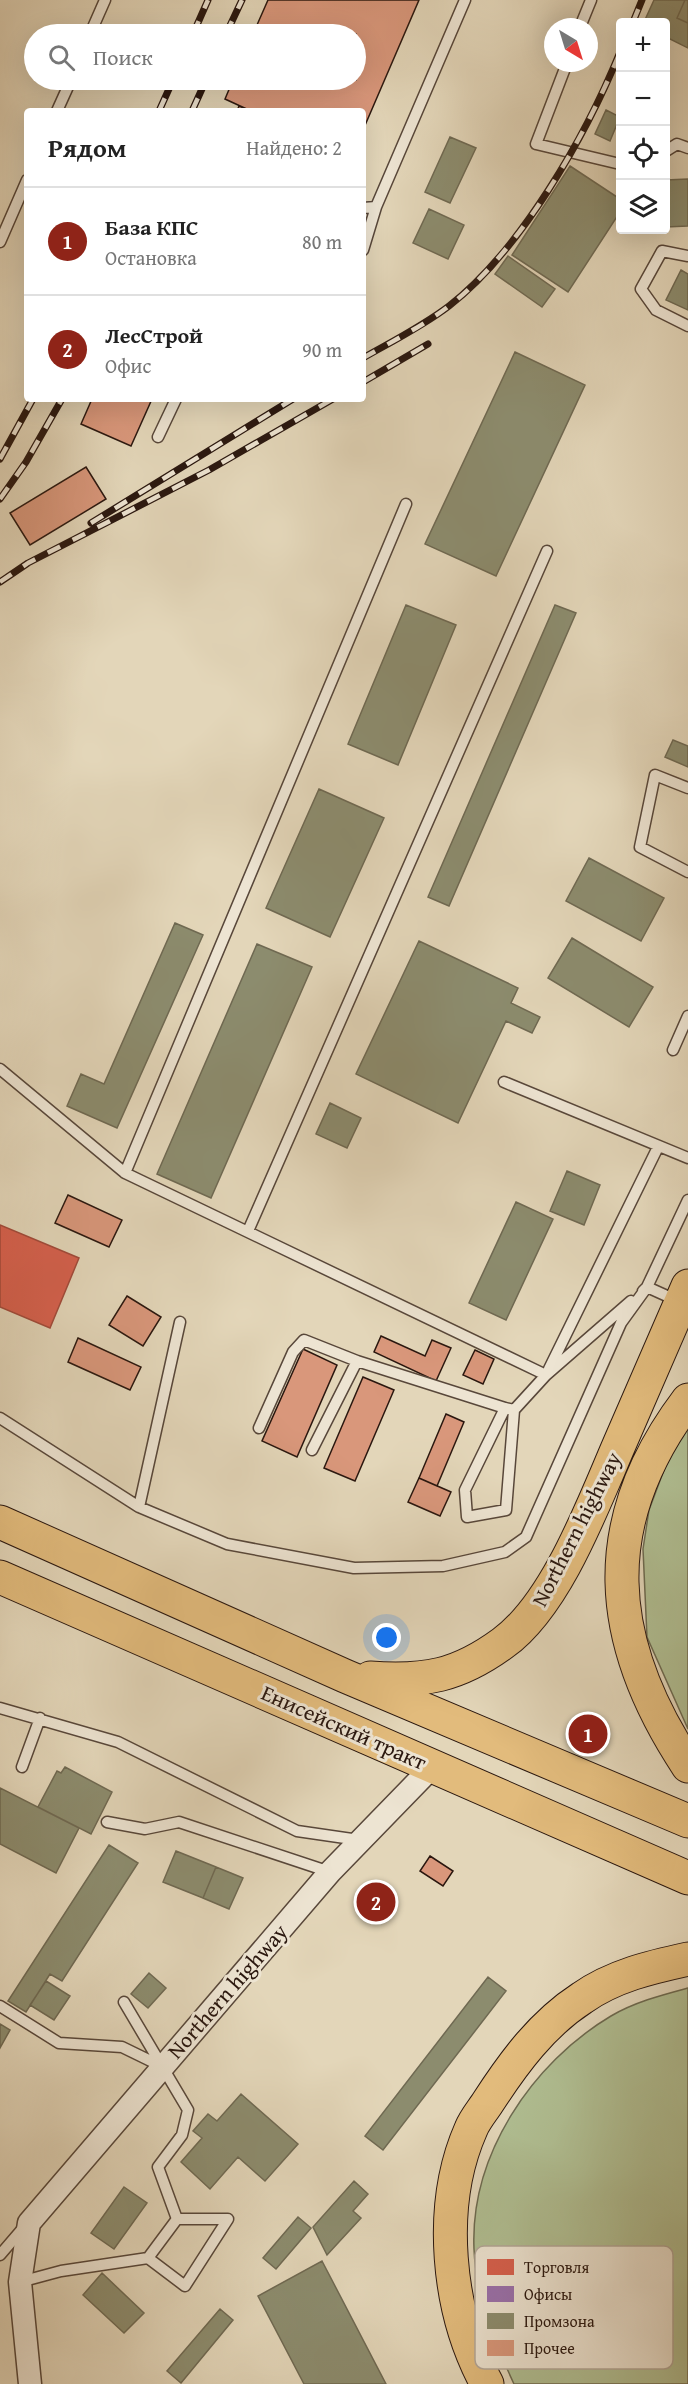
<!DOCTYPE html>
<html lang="ru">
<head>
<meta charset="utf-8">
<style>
	:root { --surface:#fff; --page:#f6f6f6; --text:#222; --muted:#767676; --line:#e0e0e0; --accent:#8f2418 }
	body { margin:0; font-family:"Gentium Book Plus",serif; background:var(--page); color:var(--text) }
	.controls { position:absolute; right:18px; top:18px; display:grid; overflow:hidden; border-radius:6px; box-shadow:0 6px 24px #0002 }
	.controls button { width:54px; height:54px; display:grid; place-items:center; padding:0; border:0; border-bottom:2px solid var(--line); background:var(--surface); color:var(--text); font:30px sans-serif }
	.compass { position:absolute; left:544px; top:18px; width:54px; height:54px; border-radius:50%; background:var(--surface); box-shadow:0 6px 24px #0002; rotate:142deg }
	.you { position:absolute; left:387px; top:1638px; width:21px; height:21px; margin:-15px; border:4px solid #fff; border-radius:50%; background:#1a73e8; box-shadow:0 0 0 9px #1a73e833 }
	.badge { display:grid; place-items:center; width:39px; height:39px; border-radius:50%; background:var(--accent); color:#fff; font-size:20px; font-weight:700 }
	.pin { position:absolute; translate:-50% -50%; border:3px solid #fff; box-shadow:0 2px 6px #0006 }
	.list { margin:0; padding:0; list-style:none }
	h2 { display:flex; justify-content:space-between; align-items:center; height:78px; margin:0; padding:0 24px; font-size:26px }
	h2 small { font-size:20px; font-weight:400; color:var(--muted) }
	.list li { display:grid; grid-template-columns:39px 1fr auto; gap:18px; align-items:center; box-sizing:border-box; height:108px; padding:0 24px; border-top:2px solid var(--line) }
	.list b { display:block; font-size:22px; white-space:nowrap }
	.list p { margin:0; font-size:20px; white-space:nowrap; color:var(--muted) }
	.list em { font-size:20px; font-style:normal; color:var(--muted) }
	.icon { flex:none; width:33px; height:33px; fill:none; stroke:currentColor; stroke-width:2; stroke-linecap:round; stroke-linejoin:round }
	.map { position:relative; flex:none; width:688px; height:2384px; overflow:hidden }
	.search { position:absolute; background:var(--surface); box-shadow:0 6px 24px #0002; left:24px; top:24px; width:342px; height:66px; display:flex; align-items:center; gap:15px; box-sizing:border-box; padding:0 21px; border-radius:33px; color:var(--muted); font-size:22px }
	.panel { position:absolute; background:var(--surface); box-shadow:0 6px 24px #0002; left:24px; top:108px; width:342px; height:294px; border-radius:6px }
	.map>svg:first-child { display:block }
	.green { fill:#b0be92; stroke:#6d6a50; stroke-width:1.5 }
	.shops { fill:#d6604d; stroke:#a24a3a; stroke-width:1.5 }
	.offices { fill:#9970ab; stroke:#78557c; stroke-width:1.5 }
	.industry { fill:#8c8c6e; stroke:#6f6952; stroke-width:1.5 }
	.building { fill:#d9977b; stroke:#2a170f; stroke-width:1.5 }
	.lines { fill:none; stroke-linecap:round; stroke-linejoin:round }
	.service-casing { stroke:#58473a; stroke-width:13 }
	.minor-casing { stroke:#58473a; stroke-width:25 }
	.primary-casing { stroke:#2a170f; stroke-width:35 }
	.service { stroke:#ede4d2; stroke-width:10 }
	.minor { stroke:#ede4d2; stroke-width:22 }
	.primary { stroke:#e2bb7c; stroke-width:33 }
	.rail-casing { stroke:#2a170f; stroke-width:7 }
	.rail { stroke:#ede4d2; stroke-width:4.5; stroke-dasharray:14; stroke-linecap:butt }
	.labels { text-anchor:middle; stroke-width:6; stroke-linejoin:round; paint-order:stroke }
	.street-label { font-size:22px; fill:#2a170f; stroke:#ede4d2 }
	.key { fill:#ede4d2; stroke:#b2a698; stroke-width:1.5 }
	.key-label { font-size:16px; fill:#2a170f }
</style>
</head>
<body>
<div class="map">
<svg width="688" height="2384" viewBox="0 0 688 2384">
	<rect width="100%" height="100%" fill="#e3d6b9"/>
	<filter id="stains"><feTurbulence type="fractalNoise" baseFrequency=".00333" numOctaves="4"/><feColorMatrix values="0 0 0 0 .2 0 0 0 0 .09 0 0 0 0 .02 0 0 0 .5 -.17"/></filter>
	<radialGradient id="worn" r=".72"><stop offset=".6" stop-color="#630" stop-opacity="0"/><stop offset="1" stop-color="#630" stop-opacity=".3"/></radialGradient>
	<path class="green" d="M688 1426V1729L647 1637 643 1549 649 1510 667 1462Z
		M688 1988V2384H514C494 2341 476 2297 474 2249 470 2155 532 2063 611 2016 635 2002 662 1995 688 1988Z"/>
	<path class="shops" d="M0 1225 79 1258 50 1328 0 1307Z"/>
	<path class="offices" d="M372 1891 390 1907 375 1923 357 1908Z"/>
	<path class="industry" d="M654 0H685L677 18 688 23V48L666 37V22H644Z
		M685 0H688V23L677 18Z
		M606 110 620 117 610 141 595 134Z
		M450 137 476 148 450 203 425 192Z
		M570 166 620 199V212L568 292 512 255Z
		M688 179V226L666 227V180Z
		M429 209 464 225 448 259 413 243Z
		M508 256 555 289 542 307 495 274Z
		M681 270 688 274V310L666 300Z
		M515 352 585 385 496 576 425 544Z
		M406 605 456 625 398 765 348 744Z
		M555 605 576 613 449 906 428 897Z
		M673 740 688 746V767L665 757Z
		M319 789 384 818 330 937 266 908Z
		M589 858 664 898 641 941 566 901Z
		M175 923 203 935 117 1128 67 1106 81 1074 104 1084Z
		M572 938 653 987 629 1027 548 978Z
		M419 941 518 988 511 1003 540 1017 532 1033 506 1021 458 1123 356 1074Z
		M257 944 312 967 211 1198 157 1174Z
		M330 1103 361 1118 347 1148 316 1134Z
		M567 1171 600 1185 584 1225 550 1211Z
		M516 1202 553 1219 506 1320 469 1303Z
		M65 1767 112 1792 91 1834 38 1807 57 1771 61 1773Z
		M0 1788 79 1828 56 1873 0 1844Z
		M109 1845 138 1863 62 1981 50 1974 26 2012 8 2001Z
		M176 1851 216 1867 203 1898 163 1882Z
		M216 1867 243 1878 229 1909 203 1898Z
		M149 1973 166 1988 148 2008 131 1994Z
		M488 1977 506 1991 383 2150 365 2136Z
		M46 1981 70 1996 54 2020 30 2005Z
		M0 2024 10 2030 0 2048Z
		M241 2094 298 2144 265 2181 238 2157 210 2189 181 2162 202 2138 193 2131 208 2114 217 2121Z
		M354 2181 368 2194 353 2211 361 2218 327 2255 313 2227Z
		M124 2187 147 2203 114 2249 91 2233Z
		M298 2217 311 2228 276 2269 263 2258Z
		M322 2261 386 2384H304L258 2296Z
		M102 2273 144 2313 124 2333 83 2295Z
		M220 2309 233 2320 181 2383 167 2371Z"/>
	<path class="building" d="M268 0H419L363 130V111H251L225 99 233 80H356V34H253Z
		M239 106 251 111H237Z
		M92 399H152L131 446 81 424Z
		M86 467 106 499 30 545 10 513Z
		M68 1195 122 1220 109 1247 55 1223Z
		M127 1296 161 1317 143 1346 109 1325Z
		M381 1336 425 1356 432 1340 451 1348 436 1381 374 1352Z
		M78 1338 141 1367 130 1390 68 1362Z
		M303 1349 337 1365 297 1457 262 1441Z
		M475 1350 494 1359 483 1384 463 1375Z
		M363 1377 394 1390 355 1481 324 1468Z
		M446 1414 464 1422 437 1486 419 1478Z
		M419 1478 451 1492 440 1516 408 1502Z
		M430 1856 453 1871 443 1886 420 1871Z"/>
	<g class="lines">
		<g class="service-casing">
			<path id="service" d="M580 27 591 0
				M90 34 105 0
				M567 63 536 144 620 164
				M57 111 71 80
				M666 151 677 144 688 148
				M363 208 376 207
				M0 242 27 180
				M363 250 376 207 465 0
				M688 256 662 251 641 289 656 310 688 326
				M158 437 176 399
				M688 788 655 775 640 847 688 872
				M673 1050 688 1016
				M0 1069 125 1173 546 1375
				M504 1082 688 1158
				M125 1173 406 504
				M248 1231 547 551
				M643 1291 647 1287 688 1200
				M180 1322 139 1507 227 1544 354 1568 443 1566 505 1552 526 1537 621 1323 647 1287 678 1301
				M549 1369 658 1147
				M514 1410 505 1408 465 1490 467 1517 506 1510 514 1410 546 1375 631 1301
				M0 1418 139 1507
				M259 1428 293 1352 304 1340 357 1361
				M312 1450 357 1361 505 1408
				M0 1708 118 1742 297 1831 359 1840
				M22 1767 40 1718
				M107 1822 145 1829 179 1822 330 1872
				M124 2002 188 2110 182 2135 158 2167 177 2219H228L185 2286 148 2258 177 2219
				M0 2006 59 2043 122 2047 161 2066
				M0 2255 24 2227
				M20 2282 61 2271 148 2258"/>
		</g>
		<g class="minor-casing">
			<path id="minor" d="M30 2384 20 2282 29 2223 330 1872 433 1766"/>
		</g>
		<g class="primary-casing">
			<path id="primary" d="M688 1400C595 1523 605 1641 688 1766
				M0 1522 345 1676 688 1821
				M0 1577 688 1878
				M370 1678C425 1682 458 1676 503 1643 556 1605 593 1505 619 1445 642 1392 665 1339 688 1286
				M487 2384C447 2311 437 2206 471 2129 475 2119 483 2110 488 2102 514 2062 542 2024 582 1998 613 1976 651 1967 688 1959"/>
		</g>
		<use href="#service" class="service"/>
		<use href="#minor" class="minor"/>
		<use href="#primary" class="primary"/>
		<g class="rail-casing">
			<path id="rail" d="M633 22 642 0
				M193 34 208 0
				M226 34 242 0
				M159 111 173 80
				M192 111 206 80
				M363 358C391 342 423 326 449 306 521 250 586 136 620 52
				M363 382 428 344
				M0 459 33 399
				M0 499 26 462 62 399
				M91 523 293 399
				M0 582 28 563 209 470 333 399"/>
		</g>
		<use href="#rail" class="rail"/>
	</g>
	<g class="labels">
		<g class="street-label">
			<text transform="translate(576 1529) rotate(-63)" y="8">Northern highway</text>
			<text transform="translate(344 1727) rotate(24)" y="8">Енисейский тракт</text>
			<text transform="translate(227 1991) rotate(-49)" y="8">Northern highway</text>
		</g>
	</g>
	<rect x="475" y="2246" width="198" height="123" rx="9" class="key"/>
	<rect x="487" y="2259" width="27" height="16" fill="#d6604d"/>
	<rect x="487" y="2286" width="27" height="16" fill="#9970ab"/>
	<rect x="487" y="2313" width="27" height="16" fill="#8c8c6e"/>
	<rect x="487" y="2340" width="27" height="16" fill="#d9977b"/>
	<g class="key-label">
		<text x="524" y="2273">Торговля</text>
		<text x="524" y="2300">Офисы</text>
		<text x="524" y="2327">Промзона</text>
		<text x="524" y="2354">Прочее</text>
	</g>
	<rect width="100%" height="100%" filter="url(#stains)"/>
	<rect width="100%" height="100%" fill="url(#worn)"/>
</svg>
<div class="controls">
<button>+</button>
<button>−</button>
<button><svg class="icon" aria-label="locate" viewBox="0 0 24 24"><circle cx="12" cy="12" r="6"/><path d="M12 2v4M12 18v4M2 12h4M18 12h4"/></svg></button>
<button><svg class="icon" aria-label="layers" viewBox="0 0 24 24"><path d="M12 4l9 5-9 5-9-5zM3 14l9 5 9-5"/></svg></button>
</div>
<svg class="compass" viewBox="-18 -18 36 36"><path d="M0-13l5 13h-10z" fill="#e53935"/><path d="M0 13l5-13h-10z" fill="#767676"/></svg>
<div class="you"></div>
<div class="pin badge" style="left:588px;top:1734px">1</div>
<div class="pin badge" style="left:376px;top:1902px">2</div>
<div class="search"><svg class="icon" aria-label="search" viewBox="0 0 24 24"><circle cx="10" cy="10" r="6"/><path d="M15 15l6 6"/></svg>Поиск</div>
<section class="panel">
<h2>Рядом<small>Найдено: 2</small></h2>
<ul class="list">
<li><span class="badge">1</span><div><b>База КПС</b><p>Остановка</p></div><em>80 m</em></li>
<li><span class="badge">2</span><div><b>ЛесСтрой</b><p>Офис</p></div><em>90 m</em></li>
</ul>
</section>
</div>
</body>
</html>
